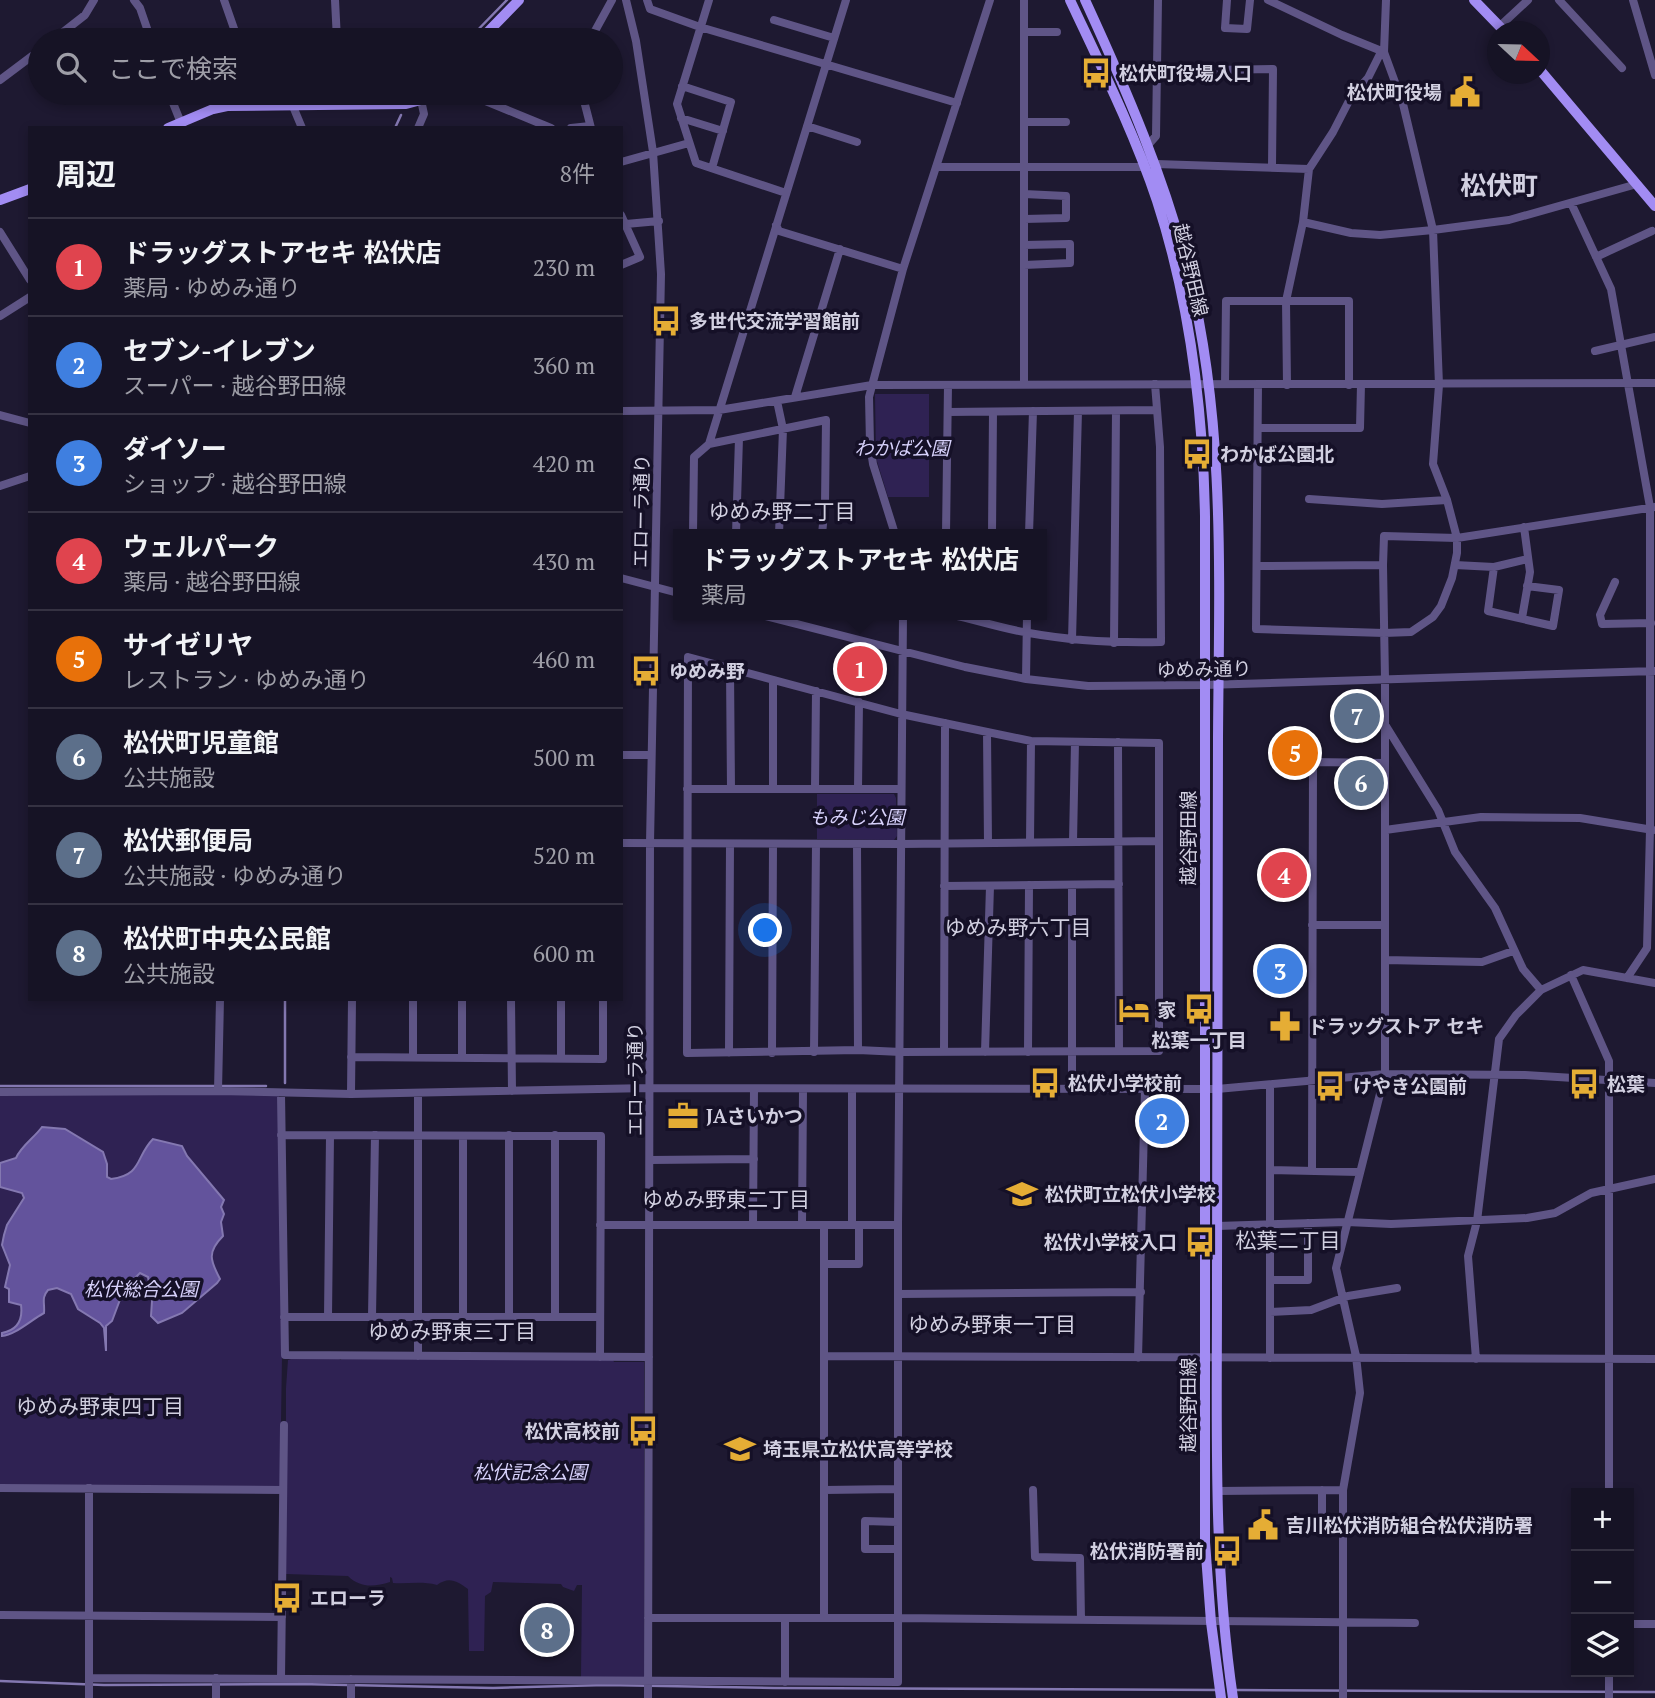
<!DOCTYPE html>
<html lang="ja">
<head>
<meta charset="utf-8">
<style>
	:root { --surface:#161325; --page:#1f1c2d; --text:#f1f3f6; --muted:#9e9ea7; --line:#353242; --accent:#db2777 }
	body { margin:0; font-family:"PT Serif","Noto Sans JP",serif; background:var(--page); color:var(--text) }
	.controls { position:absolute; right:21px; bottom:21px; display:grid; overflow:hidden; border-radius:0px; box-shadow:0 4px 10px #0003 }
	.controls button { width:63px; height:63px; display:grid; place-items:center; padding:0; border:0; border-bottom:2px solid var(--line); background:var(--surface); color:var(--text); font:35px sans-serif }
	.compass { position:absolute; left:1487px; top:21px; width:63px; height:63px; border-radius:50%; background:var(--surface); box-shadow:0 4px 10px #0003; rotate:112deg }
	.you { position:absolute; left:766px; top:931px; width:24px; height:24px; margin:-18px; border:5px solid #fff; border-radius:50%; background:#1a73e8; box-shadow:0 0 0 10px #1a73e833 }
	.badge { display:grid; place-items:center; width:46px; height:46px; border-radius:50%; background:var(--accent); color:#fff; font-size:23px; font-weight:700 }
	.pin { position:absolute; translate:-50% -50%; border:4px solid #fff; box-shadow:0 2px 7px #0006 }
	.popup { position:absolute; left:673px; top:529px; width:374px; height:91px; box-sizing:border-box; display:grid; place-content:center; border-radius:0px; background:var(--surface); filter:drop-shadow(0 2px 5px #0005); font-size:23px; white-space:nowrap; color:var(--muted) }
	.popup b { font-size:26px; color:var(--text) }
	.popup::after { content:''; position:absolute; left:50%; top:100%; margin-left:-14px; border:14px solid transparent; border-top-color:var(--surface) }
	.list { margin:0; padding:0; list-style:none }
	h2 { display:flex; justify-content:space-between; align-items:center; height:91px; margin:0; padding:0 28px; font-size:30px }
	h2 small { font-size:23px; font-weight:400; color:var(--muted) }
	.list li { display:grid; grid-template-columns:46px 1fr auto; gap:21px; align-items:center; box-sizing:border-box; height:98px; padding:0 28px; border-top:2px solid var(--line) }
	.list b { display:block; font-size:26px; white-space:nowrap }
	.list p { margin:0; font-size:23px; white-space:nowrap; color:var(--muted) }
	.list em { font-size:23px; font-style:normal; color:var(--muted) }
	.icon { flex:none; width:38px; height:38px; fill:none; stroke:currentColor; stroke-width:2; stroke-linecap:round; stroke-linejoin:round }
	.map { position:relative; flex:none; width:1655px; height:1698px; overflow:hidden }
	.search { position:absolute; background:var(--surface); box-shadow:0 4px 10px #0003; left:28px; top:28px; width:595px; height:77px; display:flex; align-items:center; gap:18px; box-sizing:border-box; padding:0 24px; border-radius:38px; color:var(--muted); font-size:26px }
	.panel { position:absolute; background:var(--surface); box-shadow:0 4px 10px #0003; left:28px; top:126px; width:595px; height:875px; border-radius:0px }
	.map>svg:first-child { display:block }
	.green { fill:#2f2253 }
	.water { fill:#63539c; stroke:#8478b1; stroke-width:2 }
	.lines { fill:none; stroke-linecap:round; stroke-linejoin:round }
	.stream { stroke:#8478b1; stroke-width:2.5 }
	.minor { stroke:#5f5586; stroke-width:8 }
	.major { stroke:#a28cf3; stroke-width:10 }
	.labels { text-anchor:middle; stroke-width:7; stroke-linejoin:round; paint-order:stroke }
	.poi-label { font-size:19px; font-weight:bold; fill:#d2d0e1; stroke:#151027; text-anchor:start }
	.street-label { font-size:19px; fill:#d2d0e1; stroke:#151027 }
	.park-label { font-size:19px; font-style:italic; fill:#d7d1fb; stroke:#151027 }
	.neighbourhood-label { font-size:21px; fill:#d2d0e1; stroke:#151027 }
	.district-label { font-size:26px; font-weight:bold; fill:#d2d0e1; stroke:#151027 }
</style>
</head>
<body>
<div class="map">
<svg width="1655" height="1698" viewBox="0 0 1655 1698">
	<rect width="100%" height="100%" fill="#1e1931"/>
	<path class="green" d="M875 394H929V497H888L876 458Z
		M817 794H894L896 798 897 836 894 840 817 839Z
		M0 1092 279 1095 282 1356 280 1487 0 1485Z
		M292 1357 339 1358 340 1360 343 1358 613 1360 614 1362H644V1677H581L582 1585H577L574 1591 563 1587 561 1584 493 1582 491 1592 485 1596 484 1651H469L468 1589C457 1581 449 1576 437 1585 422 1581 408 1584 393 1583L392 1578 390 1577V1582C374 1587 360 1588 348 1576L286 1574V1388L288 1360 291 1359Z"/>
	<path class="water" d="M42 1127 65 1129 103 1152 107 1164V1177L111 1179C143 1175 135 1157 153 1139L182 1146 187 1156 224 1200 221 1207 224 1214 221 1222 223 1236C207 1252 210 1260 220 1279L217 1283 182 1313 158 1323 151 1316 152 1301 148 1277 140 1273 124 1289 112 1321 106 1326V1351L104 1328 100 1323 78 1309 71 1294 57 1288 48 1290C41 1298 45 1303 44 1313 31 1320 15 1335 2 1336V1333C18 1330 23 1320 21 1305L9 1302V1289L5 1287 10 1265 2 1245 4 1235 7 1225 24 1198 22 1193 0 1187V1163L16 1158C21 1146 34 1138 42 1127Z"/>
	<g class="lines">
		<path class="stream" d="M468 40 507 0
			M395 128 401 115
			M285 1083V999
			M0 1086H266
			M0 1681 104 1685 299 1684 493 1688 606 1685 774 1688 1218 1690
			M1235 1690 1655 1692"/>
		<path class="minor" d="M134 0 140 8 151 40
			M224 0 238 40
			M335 0 337 40
			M626 0 636 41 653 152 661 274 650 843 648 1698
			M647 0 650 9 700 27 957 103
			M709 0 677 104 696 163 786 193
			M1227 0 1225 28 1247 29 1250 0
			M1268 0 1342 35 1384 52 1380 54 1368 78 1351 97 1333 132 1309 169 1303 222 1286 301 1287 385
			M1559 0 1622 68
			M1633 0 1655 75
			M774 20 834 38
			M1500 26 1528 0
			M1024 32H1057
			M53 40 85 15 94 0
			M590 40 612 0
			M1157 71 1273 69 1272 166
			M0 80 40 50
			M682 86 731 102 712 168
			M169 93 183 128
			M257 93 261 104
			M339 93 340 105
			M466 93 551 128
			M582 93 591 128
			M292 104 302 128
			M681 118 723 131
			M1024 122H1066
			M807 126 857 142
			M418 128 424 114 421 100
			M571 128 590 126
			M1148 145 1156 136 1158 0
			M621 162 689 143
			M1156 164 1309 169
			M936 167H1144
			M1571 203 1611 289 1650 507V830L1647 948 1627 978
			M621 215 640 257 621 265
			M1024 219 1066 218V196L1024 194
			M1303 222 1351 233 1380 235 1433 230 1509 220 1637 184
			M626 224 659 221
			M776 225 779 231 903 269
			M0 232 30 280
			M1596 257 1652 231
			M1024 265 1070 263V244L1024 245
			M0 316 30 297
			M1595 351 1655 337
			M1024 384V0
			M1225 384 1226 301H1349V385
			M1258 384 1256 629 1384 633 1411 632 1433 617 1441 606 1452 578 1457 553V538L1447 500 1433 464 1439 385 1433 230 1403 104 1384 52 1386 0
			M795 397 840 249
			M777 401 783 429 779 534
			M621 411 719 410 872 385 1655 383
			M948 412 1156 410
			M0 415 30 423
			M1258 428H1360L1361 384
			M709 444 846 0
			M0 486 30 476
			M1309 499 1382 504 1447 500
			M693 534 694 457 709 444 826 420 825 504 822 534
			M736 534 739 438
			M895 534 873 464 870 444 869 397 903 269 990 0
			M946 534 948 385
			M992 534 993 412
			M1029 534 1033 411
			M1455 565 1494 567 1528 559
			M1258 566 1383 565
			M1494 567 1488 611 1553 626 1559 590 1527 586
			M621 578 678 593
			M1615 582 1600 615 1602 624 1651 623
			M762 615 965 667 1026 679 1088 686 1205 685 1655 671
			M954 615C979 621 1004 629 1029 633 1073 641 1116 643 1161 642L1160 447 1155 384
			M1522 618 1530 572 1524 527
			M1072 640 1078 411
			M1114 643 1116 411
			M688 657 901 714 1031 741 1159 743V1051L901 1052 858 1050 687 1053Z
			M730 669 731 789
			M1026 679 1027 615
			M1386 726 1438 810 1455 852 1495 908 1523 969 1541 990
			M987 732 988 843
			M1118 742 1119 1051
			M621 755H651
			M687 789H901
			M773 789V680
			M815 789 816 691
			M858 789 859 702
			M1385 830 1481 817 1580 818 1653 830
			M1030 842 1031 741
			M1073 842 1075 742
			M621 843 901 844 1159 841
			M857 844 858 1050
			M1072 885V1090
			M944 886 1119 884
			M1312 925H1385
			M1385 960 1482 962 1513 951
			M1571 975 1609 1061V1493
			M511 999 512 1091
			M814 1052 816 844
			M944 1052 945 723
			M985 1052 990 886
			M1028 1052 1029 885
			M729 1053 730 844
			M772 1053 773 844
			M351 1057 603 1059V999
			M413 1057V999
			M462 1058V999
			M561 1058V999
			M1270 1085V1358
			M218 1091 220 999
			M0 1092 218 1091 351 1094 650 1088 1217 1089 1385 1074 1525 1075 1655 1083
			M281 1094 285 1355 649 1357
			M351 1094 352 999
			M281 1135 601 1136 600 1357
			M509 1135V1317
			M463 1136V1317
			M650 1160 754 1159
			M1270 1170 1359 1172
			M1312 1171 1313 762 1385 763
			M600 1225H898
			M753 1225 754 1089
			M802 1225 803 1089
			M852 1225V1089
			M1217 1226 1347 1222 1391 1224 1527 1218 1555 1213 1591 1193 1655 1179
			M824 1264H859V1225
			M1270 1280H1308V1223
			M899 1294 1141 1292
			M1270 1312 1311 1310 1348 1296 1397 1288
			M284 1317H600
			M328 1317 330 1136
			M372 1317 375 1135
			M555 1317V1135
			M418 1356V1093
			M824 1356 1655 1359
			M1138 1358 1145 1089
			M1476 1359 1468 1256 1477 1221 1499 1039 1516 1015 1541 990 1583 970 1655 983
			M0 1488 283 1490
			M89 1488V1698
			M824 1490 898 1489
			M1033 1490 1035 1557 1080 1558 1081 1620
			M1322 1490V1520L1343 1521
			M1217 1491 1343 1490
			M898 1522 865 1521V1549H898
			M0 1615 282 1617
			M648 1618H898L1415 1623
			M824 1618V1225
			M1629 1624H1655
			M89 1678 898 1682V1225L903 615
			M281 1679 284 1425
			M351 1679V1698
			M785 1682V1618
			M216 1698V1678
			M1343 1698V1490L1360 1393 1356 1356 1336 1268 1385 1074V679L1383 565 1384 536 1457 538 1655 507
			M1609 1698V1672"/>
		<path class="major" d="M1070 0C1101 66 1134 132 1157 201 1190 302 1203 410 1205 516V1542L1211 1622 1221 1698
			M1085 0C1126 89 1165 179 1189 275 1226 426 1219 584 1218 739 1216 924 1216 1108 1217 1292 1217 1428 1213 1563 1233 1698
			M1474 0 1505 32
			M480 40 519 0
			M1540 70 1655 206
			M168 128 213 109 227 106 406 104 421 100 435 93
			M0 200 30 189"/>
	</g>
	<defs>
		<g id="bus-bare" transform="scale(2.415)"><path d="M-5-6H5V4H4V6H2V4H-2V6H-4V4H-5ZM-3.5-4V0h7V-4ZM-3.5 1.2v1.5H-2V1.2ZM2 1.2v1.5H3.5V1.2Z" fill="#e5ad35" stroke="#151027" stroke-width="2.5" paint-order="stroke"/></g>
		<g id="civic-bare" transform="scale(2.415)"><path d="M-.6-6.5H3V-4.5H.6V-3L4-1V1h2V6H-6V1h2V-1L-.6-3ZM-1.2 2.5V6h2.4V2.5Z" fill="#e5ad35" stroke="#151027" stroke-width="2.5" paint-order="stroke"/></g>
		<g id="hotel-bare" transform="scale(2.415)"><path d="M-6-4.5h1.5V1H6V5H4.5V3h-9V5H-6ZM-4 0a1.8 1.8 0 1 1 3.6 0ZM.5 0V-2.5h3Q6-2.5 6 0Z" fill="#e5ad35" stroke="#151027" stroke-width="2.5" paint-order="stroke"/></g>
		<g id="pharmacy-bare" transform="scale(2.415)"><path d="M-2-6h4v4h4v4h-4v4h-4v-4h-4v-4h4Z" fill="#e5ad35" stroke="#151027" stroke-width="2.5" paint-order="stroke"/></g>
		<g id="office-bare" transform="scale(2.415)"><path d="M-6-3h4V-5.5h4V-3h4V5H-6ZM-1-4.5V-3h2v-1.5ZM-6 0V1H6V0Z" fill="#e5ad35" stroke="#151027" stroke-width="2.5" paint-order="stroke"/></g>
		<g id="school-bare" transform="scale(2.415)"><path d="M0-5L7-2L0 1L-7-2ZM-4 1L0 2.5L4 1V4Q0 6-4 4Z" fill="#e5ad35" stroke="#151027" stroke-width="2.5" paint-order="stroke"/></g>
	</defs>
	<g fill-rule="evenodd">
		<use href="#bus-bare" x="1096" y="73"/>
		<use href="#civic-bare" x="1465" y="92"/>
		<use href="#bus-bare" x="666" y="321"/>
		<use href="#bus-bare" x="1197" y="454"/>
		<use href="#bus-bare" x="646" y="671"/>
		<use href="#bus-bare" x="1199" y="1009"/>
		<use href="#hotel-bare" x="1134" y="1010"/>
		<use href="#pharmacy-bare" x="1285" y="1026"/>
		<use href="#bus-bare" x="1045" y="1083"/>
		<use href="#bus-bare" x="1584" y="1084"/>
		<use href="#bus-bare" x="1330" y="1086"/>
		<use href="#office-bare" x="683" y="1116"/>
		<use href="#school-bare" x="1022" y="1194"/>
		<use href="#bus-bare" x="1200" y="1242"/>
		<use href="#bus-bare" x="643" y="1431"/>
		<use href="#school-bare" x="740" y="1449"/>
		<use href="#civic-bare" x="1263" y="1525"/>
		<use href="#bus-bare" x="1227" y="1551"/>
		<use href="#bus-bare" x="287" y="1598"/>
	</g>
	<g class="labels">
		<g class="poi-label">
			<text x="1119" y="80">松伏町役場入口</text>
			<text x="1442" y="99" text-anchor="end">松伏町役場</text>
			<text x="689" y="328">多世代交流学習館前</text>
			<text x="1220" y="461">わかば公園北</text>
			<text x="669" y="678">ゆめみ野</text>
			<text x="1157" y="1017">家</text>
			<text x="1308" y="1033">ドラッグストア セキ</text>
			<text x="1199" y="1047" text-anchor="middle">松葉一丁目</text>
			<text x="1068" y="1090">松伏小学校前</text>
			<text x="1607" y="1091">松葉</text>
			<text x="1353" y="1093">けやき公園前</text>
			<text x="706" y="1123">JAさいかつ</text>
			<text x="1045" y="1201">松伏町立松伏小学校</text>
			<text x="1177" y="1249" text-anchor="end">松伏小学校入口</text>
			<text x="620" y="1438" text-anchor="end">松伏高校前</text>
			<text x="763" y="1456">埼玉県立松伏高等学校</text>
			<text x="1286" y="1532">吉川松伏消防組合松伏消防署</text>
			<text x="1204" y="1558" text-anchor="end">松伏消防署前</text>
			<text x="310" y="1605">エローラ</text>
		</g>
		<g class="street-label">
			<text transform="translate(1191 270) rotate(77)" y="7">越谷野田線</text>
			<text transform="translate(641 511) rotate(-89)" y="7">エローラ通り</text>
			<text transform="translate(1204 669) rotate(-1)" y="7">ゆめみ通り</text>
			<text transform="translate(1188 838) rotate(-90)" y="7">越谷野田線</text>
			<text transform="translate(635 1079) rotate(-90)" y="7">エローラ通り</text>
			<text transform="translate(1188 1405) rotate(-90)" y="7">越谷野田線</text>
		</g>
		<g class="park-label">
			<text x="902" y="455">わかば公園</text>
			<text x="857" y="824">もみじ公園</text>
			<text x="141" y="1296">松伏総合公園</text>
			<text x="530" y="1479">松伏記念公園</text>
		</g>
		<g class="neighbourhood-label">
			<text x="782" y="519">ゆめみ野二丁目</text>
			<text x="1018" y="935">ゆめみ野六丁目</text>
			<text x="726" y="1207">ゆめみ野東二丁目</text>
			<text x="1288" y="1248">松葉二丁目</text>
			<text x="992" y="1332">ゆめみ野東一丁目</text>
			<text x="452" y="1339">ゆめみ野東三丁目</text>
			<text x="100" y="1414">ゆめみ野東四丁目</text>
		</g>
		<g class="district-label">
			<text x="1499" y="195">松伏町</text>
		</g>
	</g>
</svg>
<div class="controls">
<button>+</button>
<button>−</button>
<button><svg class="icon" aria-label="layers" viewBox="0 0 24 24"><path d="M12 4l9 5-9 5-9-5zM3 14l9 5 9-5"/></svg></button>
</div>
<svg class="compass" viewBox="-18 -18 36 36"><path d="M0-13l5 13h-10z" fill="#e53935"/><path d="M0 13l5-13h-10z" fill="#9e9ea7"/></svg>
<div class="you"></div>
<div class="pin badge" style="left:860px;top:669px;background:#e0444e">1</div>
<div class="popup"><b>ドラッグストアセキ 松伏店</b>薬局</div>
<div class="pin badge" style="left:1162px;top:1121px;background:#3f7fe0">2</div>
<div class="pin badge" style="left:1280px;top:971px;background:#3f7fe0">3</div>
<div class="pin badge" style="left:1284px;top:875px;background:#e0444e">4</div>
<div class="pin badge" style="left:1295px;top:753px;background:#e8710a">5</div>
<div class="pin badge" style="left:1361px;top:783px;background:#5c6f8a">6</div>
<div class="pin badge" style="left:1357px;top:716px;background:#5c6f8a">7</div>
<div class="pin badge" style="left:547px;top:1630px;background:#5c6f8a">8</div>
<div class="search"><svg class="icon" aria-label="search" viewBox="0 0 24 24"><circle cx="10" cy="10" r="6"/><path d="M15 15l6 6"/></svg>ここで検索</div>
<section class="panel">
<h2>周辺<small>8件</small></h2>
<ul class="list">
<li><span class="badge" style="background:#e0444e">1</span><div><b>ドラッグストアセキ 松伏店</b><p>薬局 · ゆめみ通り</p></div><em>230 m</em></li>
<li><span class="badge" style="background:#3f7fe0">2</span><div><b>セブン-イレブン</b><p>スーパー · 越谷野田線</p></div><em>360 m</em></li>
<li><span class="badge" style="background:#3f7fe0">3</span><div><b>ダイソー</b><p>ショップ · 越谷野田線</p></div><em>420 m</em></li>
<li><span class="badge" style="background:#e0444e">4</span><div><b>ウェルパーク</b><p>薬局 · 越谷野田線</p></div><em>430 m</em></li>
<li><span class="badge" style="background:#e8710a">5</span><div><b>サイゼリヤ</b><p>レストラン · ゆめみ通り</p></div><em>460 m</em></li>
<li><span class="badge" style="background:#5c6f8a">6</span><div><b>松伏町児童館</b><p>公共施設</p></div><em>500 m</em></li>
<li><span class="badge" style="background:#5c6f8a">7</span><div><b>松伏郵便局</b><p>公共施設 · ゆめみ通り</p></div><em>520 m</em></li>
<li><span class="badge" style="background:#5c6f8a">8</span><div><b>松伏町中央公民館</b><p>公共施設</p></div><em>600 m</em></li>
</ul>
</section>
</div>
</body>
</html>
